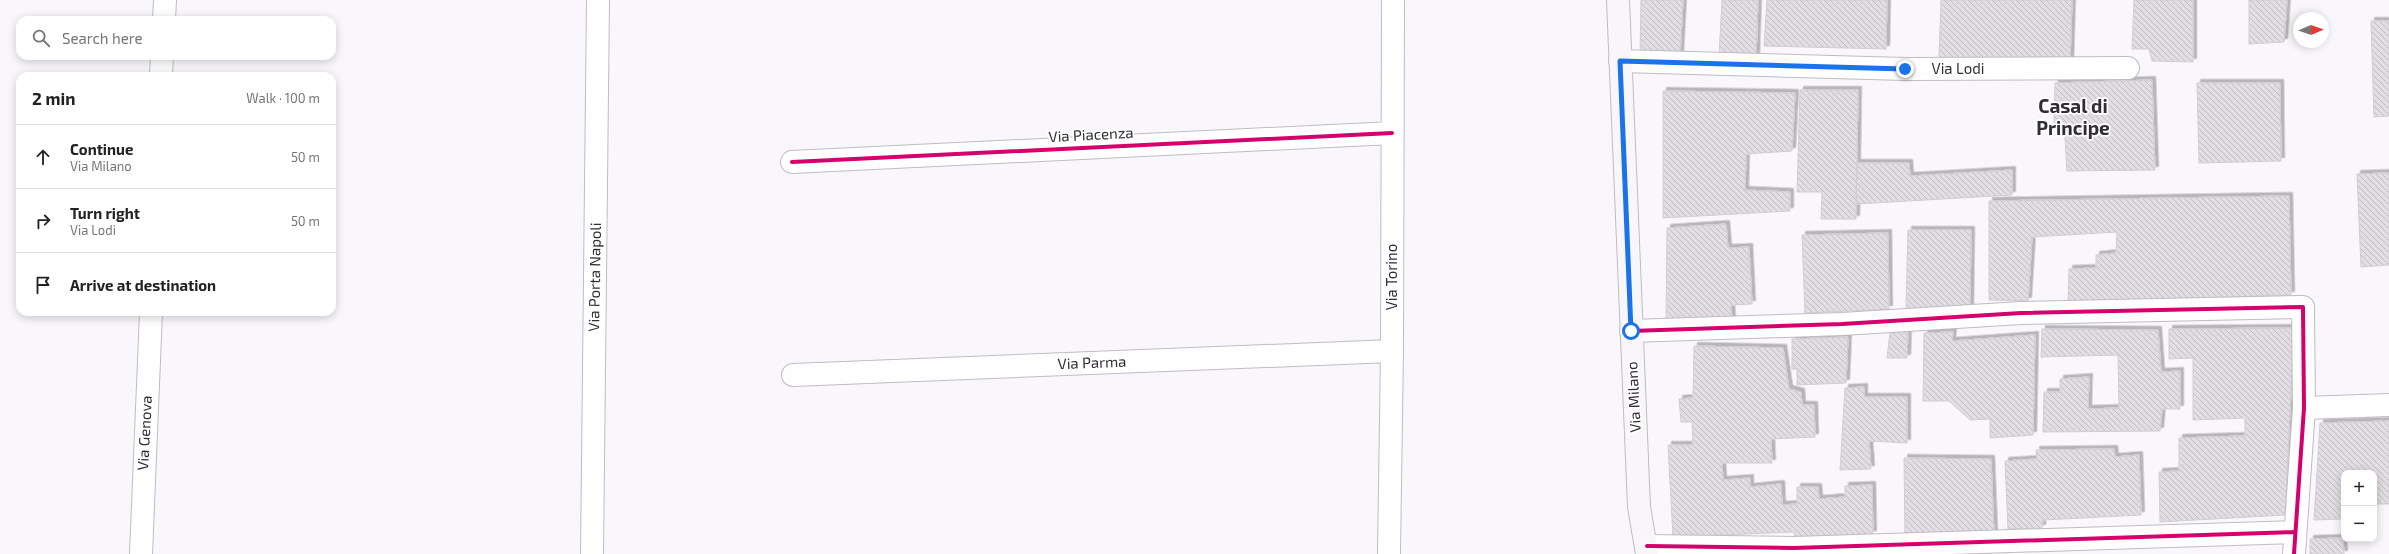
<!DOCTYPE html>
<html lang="en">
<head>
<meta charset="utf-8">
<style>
	:root { --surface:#fff; --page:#f6f6f6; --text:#222; --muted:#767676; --line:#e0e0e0 }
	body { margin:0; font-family:"Exo 2",sans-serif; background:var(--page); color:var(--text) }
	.controls { position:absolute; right:12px; bottom:12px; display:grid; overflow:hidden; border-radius:8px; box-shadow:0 2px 10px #0003 }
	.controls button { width:36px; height:36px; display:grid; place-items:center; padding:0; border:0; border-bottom:1px solid var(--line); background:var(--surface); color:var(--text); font:20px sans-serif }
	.compass { position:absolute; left:2293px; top:12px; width:36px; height:36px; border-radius:50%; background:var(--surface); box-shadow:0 2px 10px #0003; rotate:88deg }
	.stop { position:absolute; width:12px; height:12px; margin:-9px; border:3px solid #1a73e8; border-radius:50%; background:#fff }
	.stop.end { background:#1a73e8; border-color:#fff; box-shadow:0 1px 4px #0008 }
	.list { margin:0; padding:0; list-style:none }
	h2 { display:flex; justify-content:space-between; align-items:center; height:52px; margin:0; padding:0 16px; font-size:17px }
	h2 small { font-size:13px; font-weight:400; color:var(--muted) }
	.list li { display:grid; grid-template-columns:26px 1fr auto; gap:12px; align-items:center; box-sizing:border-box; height:64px; padding:0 16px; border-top:1px solid var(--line) }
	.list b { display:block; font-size:15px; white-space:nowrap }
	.list p { margin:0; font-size:13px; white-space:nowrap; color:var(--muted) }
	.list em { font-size:13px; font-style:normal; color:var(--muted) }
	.icon { flex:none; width:22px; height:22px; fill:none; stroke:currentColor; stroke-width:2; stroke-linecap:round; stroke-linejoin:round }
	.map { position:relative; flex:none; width:2389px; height:554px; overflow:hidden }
	.search { position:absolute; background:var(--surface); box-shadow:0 2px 10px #0003; left:16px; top:16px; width:320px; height:44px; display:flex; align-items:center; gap:10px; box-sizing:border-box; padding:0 14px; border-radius:12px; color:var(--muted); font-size:15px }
	.panel { position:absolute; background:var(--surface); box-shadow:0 2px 10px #0003; left:16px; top:72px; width:320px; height:244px; border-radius:12px }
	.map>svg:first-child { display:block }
	.building { fill:url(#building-back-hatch); stroke:#d0cdd3; filter:url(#shadow) }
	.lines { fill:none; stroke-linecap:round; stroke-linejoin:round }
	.street-casing { stroke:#bfbcc2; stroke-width:24 }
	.secondary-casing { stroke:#bfbcc2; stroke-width:24 }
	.street { stroke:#fefeff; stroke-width:22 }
	.secondary { stroke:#f8f6f9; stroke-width:22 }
	.cycleway-casing { stroke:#fff; stroke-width:6 }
	.cycleway { stroke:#d6006c; stroke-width:4 }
	.route { stroke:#1a73e8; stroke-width:5 }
	.labels { text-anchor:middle; stroke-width:3.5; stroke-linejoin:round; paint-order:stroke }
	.street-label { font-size:15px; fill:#312d35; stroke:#fff }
	.district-label { font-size:19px; font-weight:bold; fill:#312d35; stroke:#fff }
</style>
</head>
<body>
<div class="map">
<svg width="2389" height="554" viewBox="0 0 2389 554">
	<defs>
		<pattern id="building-back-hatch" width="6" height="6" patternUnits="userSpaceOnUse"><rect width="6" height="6" fill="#e1dde3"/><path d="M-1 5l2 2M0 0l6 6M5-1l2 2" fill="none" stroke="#c2bec3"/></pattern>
		<filter id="shadow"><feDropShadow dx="3.5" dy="-3.5" stdDeviation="0" flood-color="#0004"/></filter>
	</defs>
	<rect width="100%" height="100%" fill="#faf7fc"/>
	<path class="building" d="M1641 0H1683L1680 55 1640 54Z
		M1722 0H1758L1756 57 1719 56Z
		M1767 0H1887L1886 49 1764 46Z
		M1941 0H2072L2070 62 1939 58Z
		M2134 0H2193V62L2152 61 2149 49H2132Z
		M2249 0H2287L2284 42 2249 44Z
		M2371 21H2389V116L2374 117Z
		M2152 80 2155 170 2067 171 2064 122 2054 123 2055 83Z
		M2197 83H2280L2281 161 2199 163Z
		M1800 90H1858L1856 219H1821L1822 192H1797Z
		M1663 91 1795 93 1792 151 1746 154 1745 190 1790 192V211L1663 218Z
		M1857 163H1909L1910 176 2012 170V195L1856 204Z
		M2389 173V265L2361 267 2357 174Z
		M2289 196 2291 295 2068 302 2069 269 2096 268V255L2116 253 2117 232 2032 237 2028 301 1989 300V201Z
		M1726 224 1728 248 1749 247 1752 304 1731 305 1732 320 1666 325 1667 228Z
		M1908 230H1971L1970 309H1906Z
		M1888 233 1889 309 1805 313 1802 235Z
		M2294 328 2285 515 2160 522 2159 472 2179 471V438L2245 436V418L2193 420V358L2169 359V329Z
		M2042 329 2158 330 2161 372 2180 371V409H2162L2160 431 2043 432 2044 392H2060V379L2089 377 2088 409 2119 408 2118 355 2041 357Z
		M1908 331 1907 358H1887L1890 332Z
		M1953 332 1952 341 2035 335 2033 435 1990 438V419L1970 420 1949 401H1923L1924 333Z
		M1848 337 1846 383 1797 385V369H1792V339Z
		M1694 346 1783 348 1789 389 1801 392 1802 405H1814L1815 437 1771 439 1772 463H1722L1723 480 1750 478V487L1781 484 1782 505 1797 504V487H1818L1819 499 1845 497V486L1872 485 1873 534 1795 540 1794 532 1673 537 1668 445H1693L1692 422H1681L1679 399 1693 398Z
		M1864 387V397H1907V443L1869 441 1871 469 1840 470 1845 388Z
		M2389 421V504H2374V473H2344L2342 519 2314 520 2320 423Z
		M2114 449 2115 457 2139 455 2141 515 2043 520 2042 528 2008 529 2005 461 2037 459 2036 450Z
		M1904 458 1991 459 1994 535 1905 539Z
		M2343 538 2344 554H2310V539Z"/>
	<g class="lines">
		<g class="street-casing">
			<path id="street" d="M164 20 165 0
				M1620 61 1905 69 2128 68
				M161 76 162 56
				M792 162 1392 133
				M1631 331 1842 324 2021 313 2303 307 2304 408 2294 554
				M793 375 1392 351
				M2304 408 2389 405
				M1647 546 1794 548 2294 532
				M141 554 151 312
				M592 554 598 0
				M1389 554 1392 351 1393 0"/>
		</g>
		<g class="secondary-casing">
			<path id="secondary" d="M1618 0 1639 507 1647 554"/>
		</g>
		<use href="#street" class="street"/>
		<use href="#secondary" class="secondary"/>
		<g class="cycleway-casing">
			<path id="cycleway" d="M792 162 1392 133
				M1631 331 1842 324 2021 313 2303 307 2304 408 2294 554
				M1647 546 1794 548 2294 532"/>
		</g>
		<use href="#cycleway" class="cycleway"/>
	</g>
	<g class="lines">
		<path class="route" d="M1631 331 1620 61 1905 69"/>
	</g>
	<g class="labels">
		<g class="street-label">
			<text x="1958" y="74">Via Lodi</text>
			<text transform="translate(1091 135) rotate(-3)" y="5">Via Piacenza</text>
			<text transform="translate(595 277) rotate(-89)" y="5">Via Porta Napoli</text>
			<text transform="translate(1392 277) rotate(-90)" y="5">Via Torino</text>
			<text transform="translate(1092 363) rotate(-2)" y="5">Via Parma</text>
			<text transform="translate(1634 397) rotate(-93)" y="5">Via Milano</text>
			<text transform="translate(145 433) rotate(-87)" y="5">Via Genova</text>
		</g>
		<g class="district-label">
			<text x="2073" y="113">Casal di<tspan x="2073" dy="22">Principe</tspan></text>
		</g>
	</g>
</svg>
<div class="controls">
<button>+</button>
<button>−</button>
</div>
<svg class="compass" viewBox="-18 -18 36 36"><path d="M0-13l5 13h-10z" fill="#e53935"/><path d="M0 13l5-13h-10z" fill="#767676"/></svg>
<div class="stop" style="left:1631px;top:331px"></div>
<div class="stop end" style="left:1905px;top:69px"></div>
<div class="search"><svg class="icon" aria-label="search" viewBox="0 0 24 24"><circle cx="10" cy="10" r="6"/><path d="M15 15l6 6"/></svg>Search here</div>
<section class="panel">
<h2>2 min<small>Walk · 100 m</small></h2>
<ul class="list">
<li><svg class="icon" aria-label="ahead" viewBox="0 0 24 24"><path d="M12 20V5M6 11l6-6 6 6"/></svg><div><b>Continue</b><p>Via Milano</p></div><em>50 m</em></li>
<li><svg class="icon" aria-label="right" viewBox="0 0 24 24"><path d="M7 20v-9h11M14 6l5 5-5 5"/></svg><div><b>Turn right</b><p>Via Lodi</p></div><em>50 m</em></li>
<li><svg class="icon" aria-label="arrive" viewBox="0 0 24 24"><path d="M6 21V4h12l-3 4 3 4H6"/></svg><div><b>Arrive at destination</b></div></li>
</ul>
</section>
</div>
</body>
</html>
